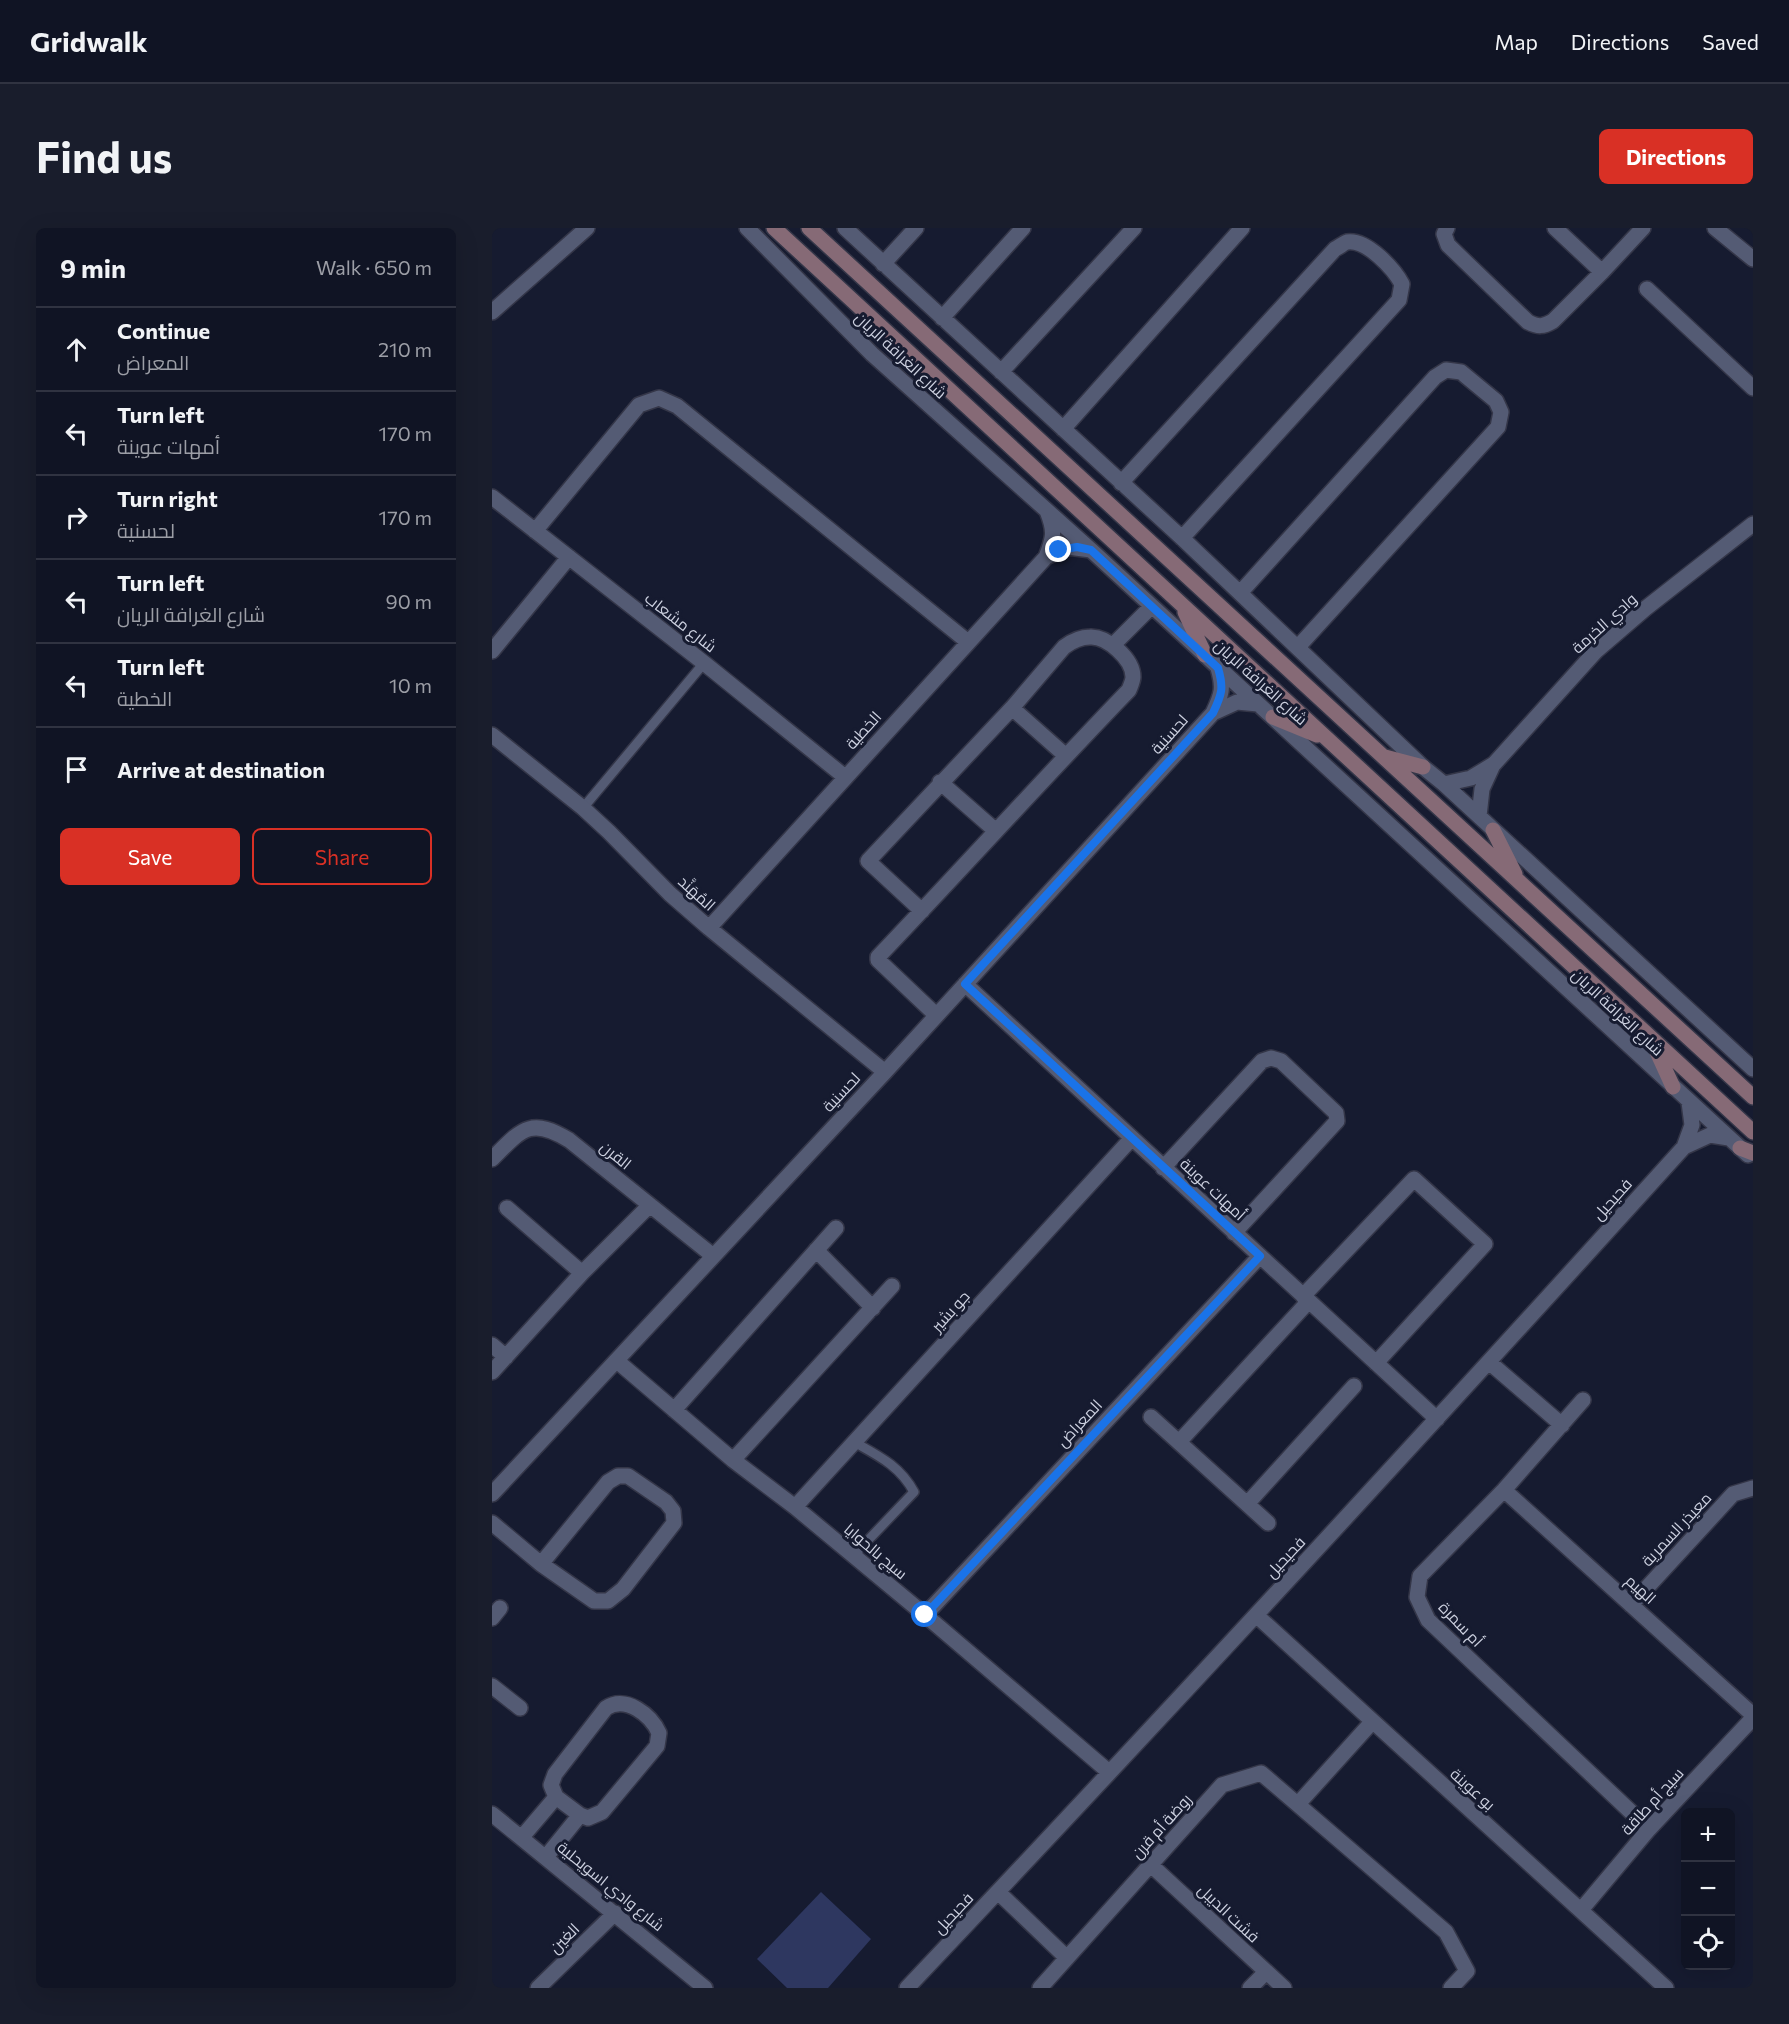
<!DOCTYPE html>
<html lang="en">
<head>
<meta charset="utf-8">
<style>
	:root { --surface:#101424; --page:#191d2c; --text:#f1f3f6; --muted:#9c9ea6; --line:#303341; --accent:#d93025 }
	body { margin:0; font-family:Commissioner,Cairo,sans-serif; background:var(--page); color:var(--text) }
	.controls { position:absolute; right:18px; bottom:18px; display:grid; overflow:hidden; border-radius:9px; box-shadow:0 6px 24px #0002 }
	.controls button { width:54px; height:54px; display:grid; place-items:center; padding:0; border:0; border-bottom:2px solid var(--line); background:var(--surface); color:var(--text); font:30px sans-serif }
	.stop { position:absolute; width:18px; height:18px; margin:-14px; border:4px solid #1a73e8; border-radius:50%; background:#fff }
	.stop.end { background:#1a73e8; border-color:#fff; box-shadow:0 2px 6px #0008 }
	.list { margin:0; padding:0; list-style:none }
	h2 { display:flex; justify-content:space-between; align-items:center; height:78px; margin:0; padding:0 24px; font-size:26px }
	h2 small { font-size:20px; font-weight:400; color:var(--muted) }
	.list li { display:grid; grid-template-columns:39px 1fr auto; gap:18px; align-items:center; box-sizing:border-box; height:84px; padding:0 24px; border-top:2px solid var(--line) }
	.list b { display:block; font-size:22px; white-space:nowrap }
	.list p { margin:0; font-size:20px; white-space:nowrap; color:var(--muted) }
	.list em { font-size:20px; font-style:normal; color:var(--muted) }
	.actions { display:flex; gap:12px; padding:18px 24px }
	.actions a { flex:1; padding:14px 0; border:2px solid var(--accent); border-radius:9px; text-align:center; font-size:21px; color:var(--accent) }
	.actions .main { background:var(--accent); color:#fff }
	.icon { flex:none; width:33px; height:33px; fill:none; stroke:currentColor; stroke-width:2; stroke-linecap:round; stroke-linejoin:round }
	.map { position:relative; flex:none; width:1261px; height:1760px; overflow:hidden; border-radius:9px }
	header { display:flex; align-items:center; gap:36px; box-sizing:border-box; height:84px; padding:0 30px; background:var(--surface); border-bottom:2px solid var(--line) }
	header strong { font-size:28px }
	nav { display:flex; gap:33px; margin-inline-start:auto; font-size:21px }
	.intro { display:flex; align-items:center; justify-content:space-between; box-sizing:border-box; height:144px; padding:0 36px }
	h1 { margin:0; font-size:42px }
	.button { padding:15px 27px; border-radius:9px; background:var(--accent); color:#fff; font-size:21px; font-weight:700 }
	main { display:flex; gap:36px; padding:0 36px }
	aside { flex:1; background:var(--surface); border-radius:9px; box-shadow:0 6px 24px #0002 }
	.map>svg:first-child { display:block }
	.building { fill:#2e3760 }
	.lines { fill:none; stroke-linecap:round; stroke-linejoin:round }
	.lane-casing { stroke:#343648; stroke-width:12 }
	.street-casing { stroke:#343648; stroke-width:18 }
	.secondary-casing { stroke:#343648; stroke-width:18 }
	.lane { stroke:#545b74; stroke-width:9 }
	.street { stroke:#545b74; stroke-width:15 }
	.secondary { stroke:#866a76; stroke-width:15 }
	.route { stroke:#1a73e8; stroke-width:8 }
	.labels { text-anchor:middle; stroke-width:6; stroke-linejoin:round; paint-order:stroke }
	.street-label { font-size:16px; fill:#cdd1e0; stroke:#161b30 }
</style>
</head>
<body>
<header>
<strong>Gridwalk</strong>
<nav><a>Map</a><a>Directions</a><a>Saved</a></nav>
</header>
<div class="intro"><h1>Find us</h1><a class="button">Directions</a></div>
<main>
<aside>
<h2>9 min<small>Walk · 650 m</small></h2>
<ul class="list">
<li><svg class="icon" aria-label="ahead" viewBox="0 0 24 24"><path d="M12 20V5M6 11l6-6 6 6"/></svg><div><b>Continue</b><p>المعراض</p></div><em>210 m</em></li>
<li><svg class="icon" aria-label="left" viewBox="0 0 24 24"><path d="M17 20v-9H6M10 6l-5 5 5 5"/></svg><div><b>Turn left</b><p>أمهات عوينة</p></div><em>170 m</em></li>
<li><svg class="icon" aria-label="right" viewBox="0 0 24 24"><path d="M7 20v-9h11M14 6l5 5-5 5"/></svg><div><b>Turn right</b><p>لحسنية</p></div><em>170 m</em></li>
<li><svg class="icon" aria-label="left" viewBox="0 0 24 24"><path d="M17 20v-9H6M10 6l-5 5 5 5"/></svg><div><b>Turn left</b><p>شارع الغرافة الريان</p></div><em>90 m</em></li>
<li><svg class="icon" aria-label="left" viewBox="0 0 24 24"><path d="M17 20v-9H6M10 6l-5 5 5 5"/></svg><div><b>Turn left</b><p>الخطية</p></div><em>10 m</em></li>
<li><svg class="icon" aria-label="arrive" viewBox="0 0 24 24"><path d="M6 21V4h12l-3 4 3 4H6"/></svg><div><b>Arrive at destination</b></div></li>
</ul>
<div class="actions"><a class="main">Save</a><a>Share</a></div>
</aside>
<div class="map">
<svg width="1261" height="1760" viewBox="0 0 1261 1760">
	<rect width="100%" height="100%" fill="#161b30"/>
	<path class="building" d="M329 1664 379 1711 336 1760H295L265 1731Z"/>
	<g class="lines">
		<g class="lane-casing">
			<path id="lane" d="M91 580 212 435
				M361 1328 422 1264C408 1238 387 1228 362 1214"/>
		</g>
		<g class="street-casing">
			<path id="street" d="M255 0 380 126 599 322 1256 927
				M353 0 690 310 931 539 952 556 1261 841
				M955 0 952 6 956 17 1036 94C1046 99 1051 99 1061 93L1110 44 1151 0
				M1063 0 1110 44
				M1223 0 1261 31
				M391 36 424 0
				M1155 61 1261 160
				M0 84 95 0
				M450 90 531 0
				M509 144 642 0
				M571 201 750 0
				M629 255 843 21C847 19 852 15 855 14 875 11 902 41 910 56L907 72 690 310
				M0 269 212 435 353 549
				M43 303 147 177 167 170 185 178 476 414
				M554 329 576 319 599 322
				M748 365 943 149 954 142 969 144 1004 173 1009 184 1006 199 806 419
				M621 417 659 379
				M0 423 77 329
				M520 480 574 528
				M721 485 745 474 766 476
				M0 507 91 580 117 604 178 666 217 700 393 844
				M448 554 504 603
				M952 556 979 550 1002 536 1104 423 1154 380 1261 296
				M987 588 990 561 1001 537
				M430 683 376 633 520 480 572 419C580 413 588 409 598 409 615 408 641 431 641 449 641 453 638 459 637 462 552 550 470 641 386 729V732L444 787
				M217 700 554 329C562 309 563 303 555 283
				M473 756 945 1191
				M1192 919 1218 907 1237 910
				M0 931C29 902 38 888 77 912L220 1027
				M671 940 770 833 779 830 789 833 844 885 845 893 742 1005
				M15 980 90 1045
				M324 1022 381 1080
				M811 1068 922 951 993 1016 884 1135
				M0 1117 14 1129
				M125 1133 241 1232 303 1279 433 1387 617 1544
				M997 1134 1070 1197
				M0 1144 90 1045 158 977
				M1091 1172 1012 1262 928 1348 925 1369 936 1392 1157 1601
				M182 1182 344 1000
				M659 1189 776 1295
				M687 1214 817 1073
				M241 1232 400 1058
				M1012 1262 1261 1487
				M0 1266 393 844 721 485C730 466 732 460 726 440
				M755 1276 862 1158
				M303 1279 640 910
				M0 1295 49 1336 102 1373H116L131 1361 182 1295 181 1283 174 1274 136 1248H126L116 1254 49 1336
				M1139 1377 1241 1266 1261 1260
				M433 1387 768 1028
				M764 1387 1174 1760
				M0 1390 8 1380
				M0 1458 28 1480
				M64 1569 88 1587
				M806 1576 880 1494
				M0 1586 213 1760
				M30 1609 64 1569 59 1557 63 1546 114 1480C134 1467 159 1487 167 1505L165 1518 110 1584 96 1590 88 1587 54 1629
				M659 1637 792 1760
				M506 1664 575 1730
				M1089 1682 1157 1601 1261 1490
				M46 1760 123 1685
				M415 1760C677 1483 936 1202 1192 919L1200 897 1197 874
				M548 1760 730 1557 769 1545 954 1704 975 1743 959 1760
				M758 1760 774 1744"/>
		</g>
		<g class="secondary-casing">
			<path id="secondary" d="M282 0 1261 904
				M317 0 1261 869
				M693 384 713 427
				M781 489 825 507
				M893 529 931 539
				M1001 602 1023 646
				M1161 815 1181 859
				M1248 920 1261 925"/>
		</g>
		<use href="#lane" class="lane"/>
		<use href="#street" class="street"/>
		<use href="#secondary" class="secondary"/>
	</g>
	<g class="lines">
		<path class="route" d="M433 1387 768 1028 473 756 721 485C730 466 732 460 726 440L599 322 585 319 567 322"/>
	</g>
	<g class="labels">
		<g class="street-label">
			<text transform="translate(409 127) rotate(43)" y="6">شارع الغرافة الريان</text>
			<text transform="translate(189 394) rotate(38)" y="6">شارع مشعاب</text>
			<text transform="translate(1112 395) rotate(-42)" y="6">وادي الخرمة</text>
			<text transform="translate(769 454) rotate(42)" y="6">شارع الغرافة الريان</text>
			<text transform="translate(371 502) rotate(-48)" y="6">الخطية</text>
			<text transform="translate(677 506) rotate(-48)" y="6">لحسنية</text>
			<text transform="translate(205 665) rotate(42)" y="6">المُهَنَّد</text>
			<text transform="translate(1126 784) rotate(43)" y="6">شارع الغرافة الريان</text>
			<text transform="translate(349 864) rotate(-47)" y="6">لحسنية</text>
			<text transform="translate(124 927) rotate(39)" y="6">القرن</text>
			<text transform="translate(721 961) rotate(43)" y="6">أمهات عوينة</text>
			<text transform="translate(1120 971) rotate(-48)" y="6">فحيحيل</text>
			<text transform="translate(458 1083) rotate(-48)" y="6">جو بشير</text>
			<text transform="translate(587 1195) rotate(-47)" y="6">المعراض</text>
			<text transform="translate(1184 1301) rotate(-47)" y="6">معيذر السمرية</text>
			<text transform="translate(384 1323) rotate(40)" y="6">سيج بالحوايا</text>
			<text transform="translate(793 1329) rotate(-47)" y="6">فحيحيل</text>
			<text transform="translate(1149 1361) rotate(42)" y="6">الهيم</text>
			<text transform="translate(969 1396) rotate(46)" y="6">أم سمرة</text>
			<text transform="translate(981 1561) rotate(42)" y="6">بو عوينة</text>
			<text transform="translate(1160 1573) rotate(-48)" y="6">سيج أم طاقة</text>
			<text transform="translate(669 1598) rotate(-48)" y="6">روضة أم قرن</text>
			<text transform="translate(119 1658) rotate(39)" y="6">شارع وادي اسويحلية</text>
			<text transform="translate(461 1685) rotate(-47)" y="6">فحيحيل</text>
			<text transform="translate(737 1685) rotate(43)" y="6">فشت الديبل</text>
			<text transform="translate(72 1710) rotate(-45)" y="6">الغين</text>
		</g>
	</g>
</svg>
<div class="controls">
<button>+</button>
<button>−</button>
<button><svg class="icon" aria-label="locate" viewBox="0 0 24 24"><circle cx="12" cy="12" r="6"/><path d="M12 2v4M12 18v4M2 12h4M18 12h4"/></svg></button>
</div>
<div class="stop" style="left:433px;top:1387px"></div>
<div class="stop end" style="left:567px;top:322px"></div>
</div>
</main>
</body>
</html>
